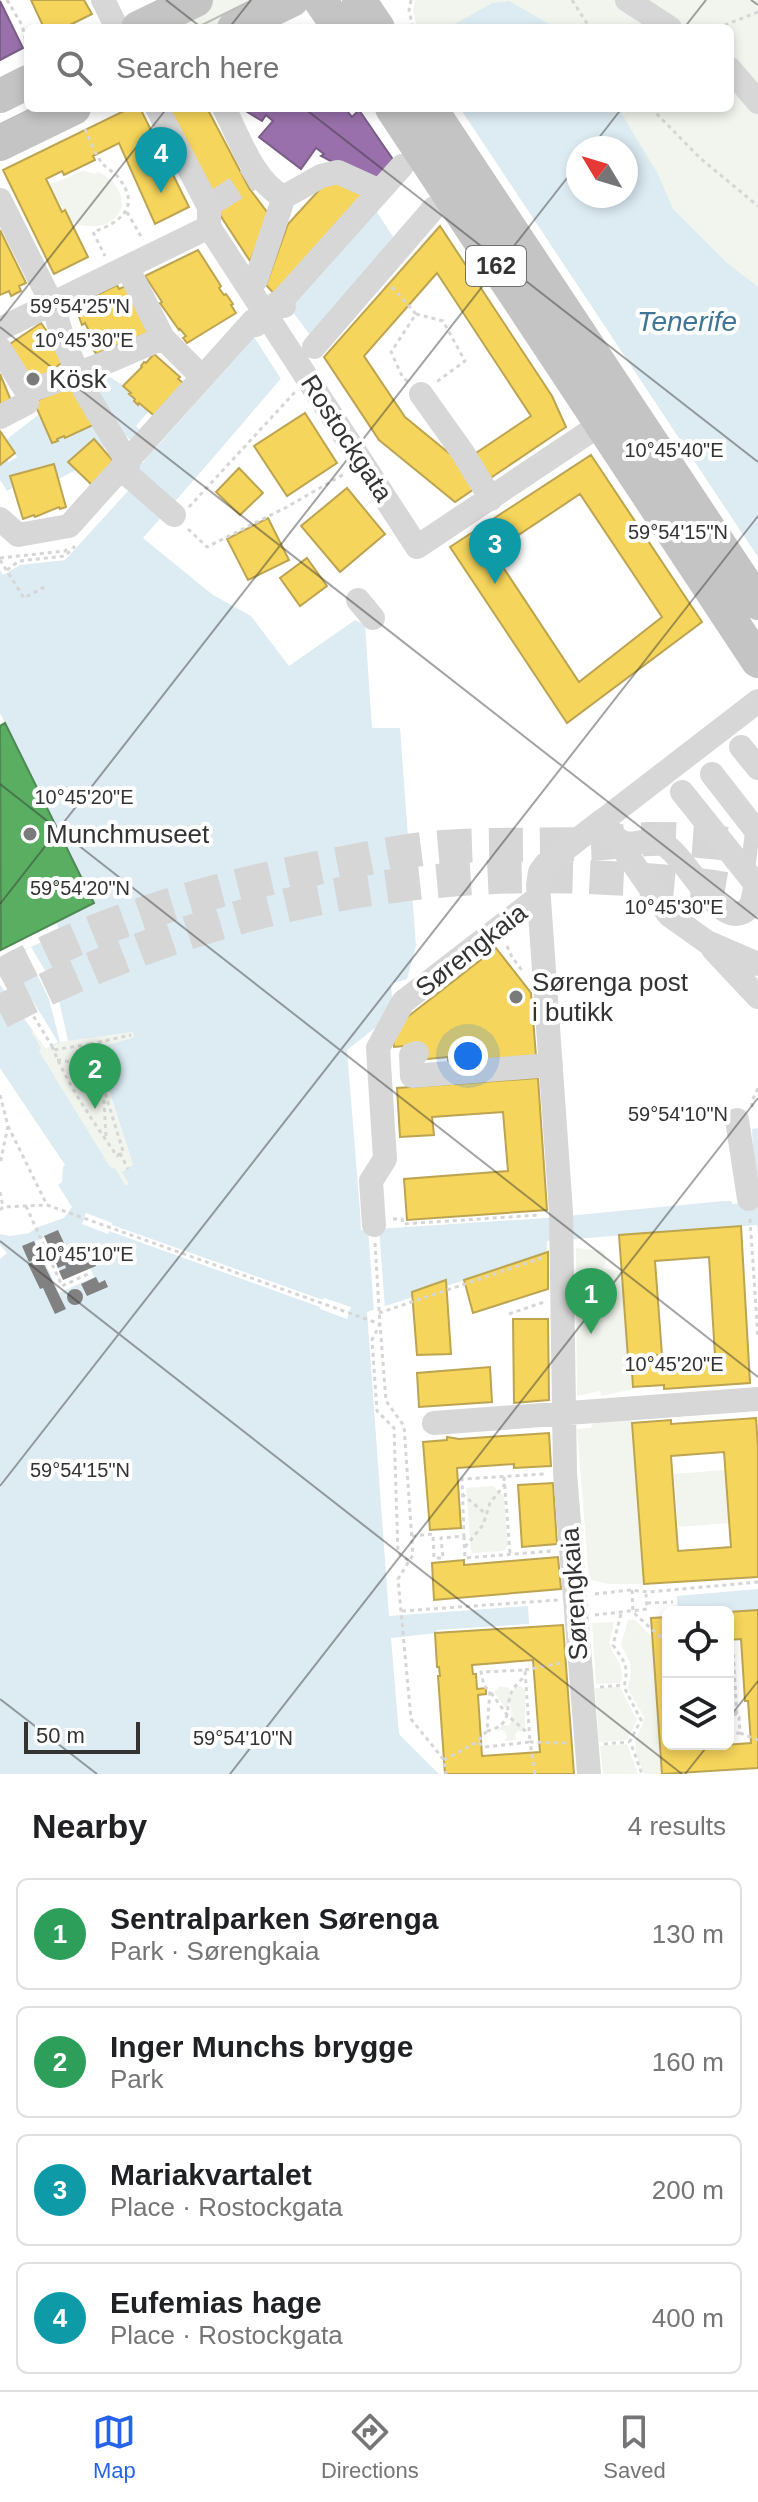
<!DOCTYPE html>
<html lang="en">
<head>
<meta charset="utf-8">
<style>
	:root { --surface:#fff; --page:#f6f6f6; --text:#202124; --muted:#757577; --line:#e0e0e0; --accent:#2563eb }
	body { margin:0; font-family:Arial,sans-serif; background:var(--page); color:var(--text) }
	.controls { position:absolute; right:24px; bottom:24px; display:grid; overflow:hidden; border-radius:12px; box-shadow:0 4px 12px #0003 }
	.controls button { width:72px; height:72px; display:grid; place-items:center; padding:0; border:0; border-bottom:2px solid var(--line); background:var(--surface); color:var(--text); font:40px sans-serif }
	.compass { position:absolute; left:566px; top:136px; width:72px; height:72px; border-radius:50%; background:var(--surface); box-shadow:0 4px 12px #0003; rotate:308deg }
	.scale { position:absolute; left:24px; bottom:20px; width:116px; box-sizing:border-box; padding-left:8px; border:4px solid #333; border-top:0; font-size:22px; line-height:28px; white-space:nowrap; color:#333; -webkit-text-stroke:6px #fff; paint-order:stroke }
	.you { position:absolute; left:468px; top:1056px; width:28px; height:28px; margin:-20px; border:6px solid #fff; border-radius:50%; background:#1a73e8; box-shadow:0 0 0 12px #1a73e833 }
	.badge { display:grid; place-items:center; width:52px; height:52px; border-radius:50%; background:var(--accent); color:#fff; font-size:26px; font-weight:700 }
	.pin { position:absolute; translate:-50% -66px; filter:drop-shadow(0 2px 4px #0008) }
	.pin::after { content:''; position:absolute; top:42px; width:28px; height:24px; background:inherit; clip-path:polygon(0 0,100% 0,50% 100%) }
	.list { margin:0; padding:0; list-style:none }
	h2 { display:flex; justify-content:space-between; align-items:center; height:104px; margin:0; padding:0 32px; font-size:34px }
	h2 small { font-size:26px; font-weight:400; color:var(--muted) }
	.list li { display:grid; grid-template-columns:52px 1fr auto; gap:24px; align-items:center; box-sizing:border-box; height:112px; margin:0 16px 16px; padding:0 16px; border:2px solid var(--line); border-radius:12px }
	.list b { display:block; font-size:30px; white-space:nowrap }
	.list p { margin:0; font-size:26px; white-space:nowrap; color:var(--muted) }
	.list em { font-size:26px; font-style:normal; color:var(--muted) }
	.icon { flex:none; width:44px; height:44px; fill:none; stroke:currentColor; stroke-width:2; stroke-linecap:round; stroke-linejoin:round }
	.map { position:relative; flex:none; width:758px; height:1774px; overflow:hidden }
	.search { position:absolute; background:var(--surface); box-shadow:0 4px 12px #0003; left:24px; right:24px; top:24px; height:88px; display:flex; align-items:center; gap:20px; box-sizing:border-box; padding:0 28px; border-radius:12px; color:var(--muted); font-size:30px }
	.sheet { height:616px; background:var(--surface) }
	nav { display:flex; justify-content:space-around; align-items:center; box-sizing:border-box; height:112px; border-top:2px solid var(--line); background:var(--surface); font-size:22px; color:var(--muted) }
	nav a { display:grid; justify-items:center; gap:4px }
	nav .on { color:var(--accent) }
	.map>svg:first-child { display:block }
	.green { fill:#f1f5ed; fill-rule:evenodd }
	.water { fill:#ddebf3; fill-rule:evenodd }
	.pier { fill:#fff }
	.homes { fill:#f6d55c; stroke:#bca450; stroke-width:2; fill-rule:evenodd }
	.offices { fill:#9970ab; stroke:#7a5e87; stroke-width:2 }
	.public { fill:#5aae61; stroke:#4e8953; stroke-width:2 }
	.building { fill:#818181 }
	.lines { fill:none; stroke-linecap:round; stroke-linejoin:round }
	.minor-tunnel { stroke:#d6d6d6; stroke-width:24; stroke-dasharray:24 12; stroke-linecap:butt }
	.highway-tunnel { stroke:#d6d6d6; stroke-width:34; stroke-dasharray:34 17; stroke-linecap:butt }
	.path { stroke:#d6d6d6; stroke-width:3; stroke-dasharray:4 4; stroke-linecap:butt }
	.minor { stroke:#d7d7d7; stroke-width:24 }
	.highway { stroke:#c4c4c4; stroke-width:34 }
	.tram { stroke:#bebebe; stroke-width:2 }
	.path-bridge { stroke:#d6d6d6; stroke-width:3; stroke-dasharray:4 4; stroke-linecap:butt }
	.ticks { fill:none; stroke:#333; stroke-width:2; stroke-opacity:0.45 }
	.poi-dot { fill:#7a7a7a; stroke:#fff; stroke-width:3 }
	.labels { text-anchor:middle; stroke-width:8; stroke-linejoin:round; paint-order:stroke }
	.shield { fill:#fff; stroke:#707070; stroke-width:2 }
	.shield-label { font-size:24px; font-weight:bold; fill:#333 }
	.poi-label { font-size:26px; fill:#333; stroke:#fff; text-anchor:start }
	.street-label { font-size:26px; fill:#333; stroke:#fff }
	.water-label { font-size:28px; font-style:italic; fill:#3f7597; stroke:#fff }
	.ticks-label { font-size:20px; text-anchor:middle; fill:#333; stroke:#fff; stroke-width:8; stroke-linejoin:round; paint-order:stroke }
</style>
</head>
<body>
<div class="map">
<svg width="758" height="1774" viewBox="0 0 758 1774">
	<rect width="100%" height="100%" fill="#fff"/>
	<path class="green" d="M212 0H275L217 28H155Z
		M415 0H758V557L460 108H730V28H417L413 10ZM578 148H626V196H578Z
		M83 171 96 174 97 172C112 177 122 190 122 206 114 229 91 229 71 222L49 185Z
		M34 1029 58 1042 133 1032 134 1037 96 1049 133 1166 129 1184 126 1186 115 1168H110L39 1051 32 1033Z
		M576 1248 604 1251 606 1261 604 1268 621 1272 628 1357H631L634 1389 601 1396 600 1391 577 1396 576 1271 602 1279 576 1270Z
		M631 1413 643 1584H608L589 1579 577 1429 591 1428 592 1424Z
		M725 1470 729 1523 678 1527 674 1474Z
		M493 1486 504 1496 508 1545 503 1551 473 1553 471 1551 466 1488Z
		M628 1620H635L652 1637 662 1774H644L636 1754 635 1741 643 1723 644 1717 628 1689 631 1672 630 1662 621 1645Z
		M614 1622 609 1643C614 1658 627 1667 620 1683L596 1684 592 1623Z
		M500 1686 509 1688 510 1697 515 1686 522 1687 525 1691V1732L518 1731 515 1735 516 1740 504 1741 507 1737 505 1731 500 1730 495 1733 503 1725 508 1726 512 1720 510 1703 507 1708H505L494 1692Z
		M620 1687 637 1720 627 1740 599 1742 595 1688Z
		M627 1744 638 1774H603L600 1746Z"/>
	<path class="water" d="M509 1 556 28H448L492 3Z
		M460 108H618L658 174 673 209 726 262 758 287V557ZM626 148V196H578V148Z
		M373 206 397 243C312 341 229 441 143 538L213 595 251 616 289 666 355 620 365 625 372 728H400L416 946 407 979 391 984 393 1011 365 1210 360 1211 361 1230 546 1218 724 1201H731L732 1204 756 1202 752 1129 758 1128V1236L757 1225 547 1241V1253L367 1312 389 1616 528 1606 529 1624 437 1630 436 1633 391 1638 399 1734 439 1774H0V1259L7 1253 0 1245V1234L10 1236 29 1233 38 1227 64 1218 72 1207 58 1185 62 1182 63 1167 65 1165 0 1068V960L61 934 56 922 94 902 0 713V527L17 544 75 537 132 475 140 461 143 463 148 456 125 435 102 449 93 439 68 462 76 470 59 479 54 464 43 468 41 466 29 472 28 470 11 476 12 488 7 491 0 480V465L6 458 9 462 17 457 6 440 38 415 47 433 57 439 82 431 80 394 108 376 124 386 135 399 134 402 149 411 136 426 145 435ZM34 1030 46 1049 60 1042 133 1032 134 1037 96 1049 133 1165 122 1172 129 1184 126 1186 115 1168 110 1167 39 1051 41 1048 32 1033Z
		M758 1589V1610L678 1612 677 1596Z"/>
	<path class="pier" d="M287 304 313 339 281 379 254 337 155 449 151 446 250 329Z
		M132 474 138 480 65 560 20 565 3 575 0 570V527L17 544 75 537Z
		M31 947 57 991 68 1041 60 1042 49 999 35 970 22 952Z
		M4 954 58 1042 46 1049 0 985V956Z
		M389 1017 380 1157 365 1210 360 1211 347 1050Z
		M86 1213 112 1223V1225L323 1300 324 1298 351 1307 347 1319 320 1309V1307L109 1231 108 1234 82 1224Z
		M379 1227 385 1309 374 1311 368 1228Z
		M45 1237 63 1280 90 1268 94 1277 59 1293 35 1241Z"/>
	<path class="homes" d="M31 0H84L92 14 64 28H44Z
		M130 108H140L189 207 155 224 119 143 93 156 95 160 64 175 62 171 46 179 62 212 65 210 88 257 54 274 3 170Z
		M164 108H207L249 188 270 216 250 261 207 195Z
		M332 176 367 191 277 297 266 285 288 224Z
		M440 226 552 396 566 427 455 502 379 440 324 357ZM437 273 531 416 461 463 405 417 364 356Z
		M0 230 26 283 19 286 21 291 11 296 9 291 0 295Z
		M198 250 221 286 219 288 224 295 226 294 233 304 231 305 236 313 187 343 183 338 186 336 180 329 179 330 160 303 162 302 145 276Z
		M117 285 119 289 128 285 148 333 96 354 92 347 96 345 94 339 89 341 85 333 89 331 85 323 82 325 75 306Z
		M41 323 67 359 31 385 4 348Z
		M154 354 180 377 178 379 186 385 157 418 139 403 138 405 134 401 135 399 129 394 131 393 123 386 142 367 141 366 144 362 146 363Z
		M0 374 12 403 0 406Z
		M74 384 93 425 65 438 64 436 57 439 58 441 52 443 34 402Z
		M305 413 337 463 287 496 254 446Z
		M0 431 15 453 0 465Z
		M94 439 115 463 92 485 68 462Z
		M591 455 702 622 567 723 450 547ZM580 494 662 617 579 682 493 552Z
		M54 464 66 507 60 509 59 507 35 517 34 515 23 519 10 476Z
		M239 468 263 493 240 515 216 492Z
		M347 488 385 534 340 572 301 526Z
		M268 518 289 560 248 580 227 539Z
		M307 558 327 586 300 606 280 578Z
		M496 948 531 993 536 1056 448 1062V1057L417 1060V1045L394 1047 392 1029Z
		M538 1078 547 1210 407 1220 404 1179 508 1171 503 1112 432 1117 434 1135 400 1137 397 1088Z
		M741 1226 750 1383 664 1389V1385L633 1387 631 1357 628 1358 619 1235ZM709 1257 715 1356 661 1360 662 1364H658L657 1355H662L655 1261Z
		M548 1252V1289L473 1313 464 1280Z
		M446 1280 451 1354 417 1355 412 1292Z
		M513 1319H548L549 1400 514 1403Z
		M490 1367 492 1402 419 1407 417 1373Z
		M756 1418 758 1448V1577L644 1584 632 1423 671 1420V1424ZM724 1452 731 1547 678 1551 671 1456Z
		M549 1433 551 1466 514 1468V1464L457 1468 461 1528 430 1530 423 1442 447 1440V1437L459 1439Z
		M553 1483 557 1544 522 1547 518 1485Z
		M558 1557 561 1589 434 1600 432 1563 464 1560V1565Z
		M758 1610V1768L662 1774 651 1618 668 1617V1744H697L698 1747 751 1743 748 1701H745L741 1639 728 1640V1612Z
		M563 1625 574 1774H445L438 1676H440L439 1667H437L435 1633ZM533 1660 540 1752 482 1756 478 1695 486 1694V1688L477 1689 476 1674H473L472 1665Z"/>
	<path class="offices" d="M0 1 23 48 0 60Z
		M241 108H349L347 111 352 117 359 110 394 161 374 184 321 156 324 154 316 148 301 169 259 137 273 121 266 115 262 121Z"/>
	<path class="public" d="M5 723 94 903 1 950 0 726Z"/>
	<path class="building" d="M58 1230 64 1243 50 1249 44 1236Z
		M34 1241 40 1257 29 1262 22 1246Z
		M64 1245 72 1263 92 1256 96 1266 63 1280 59 1271 66 1268 65 1265 58 1268 51 1251Z
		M41 1258 66 1309 55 1314 43 1288 40 1289 28 1264Z
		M96 1277 99 1283 105 1280 108 1287 87 1296 81 1284Z
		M67 1297a8 8 0 1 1 16 0a8 8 0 1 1-16 0Z"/>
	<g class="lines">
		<path class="minor-tunnel" d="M216 201 258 174"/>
		<path class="highway-tunnel" d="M0 976C102 920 214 888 328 866 365 859 404 850 442 847 489 844 535 845 582 844 604 844 627 840 649 839 686 838 721 843 758 848
			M0 1012C192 913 392 866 608 878 658 880 710 884 758 896"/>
		<path class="path" d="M7 0 22 25 28 50
			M411 0 409 10 413 28
			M572 0 590 28
			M717 28 758 12
			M651 108 700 158 758 206
			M85 129C90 140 95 155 103 164 107 169 113 171 118 177 142 207 121 222 93 232L105 256
			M127 212 143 240
			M392 287 416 314 391 352 402 376 408 382
			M416 314 443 321 465 361 435 383
			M189 507 295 392
			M188 529 207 547 285 508 346 473
			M0 558 65 551 69 547
			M0 560 24 598 48 585
			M7 570 19 561 65 556 75 546
			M507 946 512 957 524 973
			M90 1044 131 1035
			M52 1046C67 1085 93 1121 117 1156L123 1151 90 1044 53 1050
			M57 1060C72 1060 88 1070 100 1077
			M0 1095 8 1126 0 1164
			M104 1100 106 1136
			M752 1107V1101L758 1088
			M8 1126 47 1205
			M120 1153 128 1169
			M0 1192 3 1207
			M26 1206 62 1286 90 1273
			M0 1210 3 1207 47 1205 380 1324 386 1401 404 1426 413 1555 398 1579 411 1719 444 1760 446 1774
			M393 1219H402L403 1224 540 1215
			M750 1219 758 1338
			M375 1243 380 1324 372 1340 377 1411 394 1428 398 1553 409 1561
			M379 1313 542 1258
			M509 1314 544 1302
			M504 1477 510 1553
			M462 1494 486 1514
			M412 1536 433 1534 434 1558H443L441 1538 464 1536 462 1479 545 1474
			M464 1536 465 1558 552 1551
			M465 1547 483 1525 490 1503 505 1484
			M632 1590 633 1612 668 1644
			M595 1594 630 1590 649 1592 758 1582
			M647 1603 673 1602
			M402 1611 558 1600
			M621 1614 613 1645C625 1663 629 1665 624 1687L641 1720 630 1741 642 1774
			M595 1615 647 1609 646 1594
			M728 1651H733L737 1716 739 1717 740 1733 728 1734
			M525 1670 560 1663
			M600 1687 624 1685
			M491 1693 508 1716 529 1734
			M728 1707 737 1716
			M487 1731C514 1725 504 1709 512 1691 515 1686 521 1680 525 1676
			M740 1733 758 1740
			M604 1744 629 1742
			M444 1760 477 1742 487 1731 490 1691 484 1686 481 1672 525 1670 530 1742 485 1747 477 1742
			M535 1774 530 1742 567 1743"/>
		<path class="minor" d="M103 0 117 28
			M627 0 670 28
			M730 69 758 102
			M157 108 209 207V227L417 547 613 416
			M224 108C239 137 254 183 284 197L321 176 338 172 371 187 378 192
			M0 200 54 308 62 336 85 391 128 463 127 474 174 515
			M127 267 163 338 202 377
			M249 287 256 280 284 197
			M284 306 276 304 283 299 402 166
			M0 329 209 227
			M314 347 434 208
			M0 349 27 392V403L0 417
			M27 392 100 365 163 338 160 334
			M421 394 463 453 491 499
			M0 519 18 535 69 526 253 321 256 325
			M358 600 373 618
			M741 747 758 768
			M712 774 758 833
			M682 792 758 887
			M603 820 669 915 707 942 758 964
			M601 822 758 701
			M611 832C627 856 644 834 662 843 691 858 730 956 758 893
			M713 949 758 997
			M417 1053 411 1055 412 1076 551 1065
			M737 1120 749 1199
			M374 1225 371 1181 385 1159 378 1048 403 1002 539 897
			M434 1423 758 1399
			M589 1774 565 1473 561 1212 538 885 540 872 546 864 603 820"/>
		<path class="highway" d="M320 0 339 28
			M359 0 378 28
			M138 28 196 0
			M234 28 292 0
			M0 96 28 82
			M392 108 758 661
			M430 108 758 603
			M0 144 74 108"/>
		<path class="tram" d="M196 28 252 0
			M0 124 33 108"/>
		<path class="path-bridge" d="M0 962 52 1046"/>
	</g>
	<path class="ticks" d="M166 0 202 28M751 0 758 5M229 28 251 0M684 28 706 0M304 108 758 462M591 148 622 108M0 321 167 108M0 327 758 919M0 784 758 1377M0 904 578 164M0 1241 682 1774M0 1486 758 516M0 1699 97 1774M728 1719 758 1681M230 1774 758 1098M685 1774 709 1744"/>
	<g class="poi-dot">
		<circle cx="33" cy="379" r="8"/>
		<circle cx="30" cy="834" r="8"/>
		<circle cx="516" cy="997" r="8"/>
	</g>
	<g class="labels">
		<rect class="shield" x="466" y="246" width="60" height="40" rx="6"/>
		<g class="shield-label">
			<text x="496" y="274">162</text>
		</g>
		<g class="poi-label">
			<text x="49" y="388">Kösk</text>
			<text x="46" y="843">Munchmuseet</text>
			<text x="532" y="991">Sørenga post<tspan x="532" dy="30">i butikk</tspan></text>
		</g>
		<g class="street-label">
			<text transform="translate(347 438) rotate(57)" y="9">Rostockgata</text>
			<text transform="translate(471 950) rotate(-38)" y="9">Sørengkaia</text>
			<text transform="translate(574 1594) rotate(-94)" y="9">Sørengkaia</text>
		</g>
		<g class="water-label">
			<text x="687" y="331">Tenerife</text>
		</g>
	</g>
	<g class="ticks-label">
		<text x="80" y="313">59°54'25"N</text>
		<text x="84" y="347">10°45'30"E</text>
		<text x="674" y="457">10°45'40"E</text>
		<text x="678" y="539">59°54'15"N</text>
		<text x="84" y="804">10°45'20"E</text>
		<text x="80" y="895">59°54'20"N</text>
		<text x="674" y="914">10°45'30"E</text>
		<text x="678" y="1121">59°54'10"N</text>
		<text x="84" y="1261">10°45'10"E</text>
		<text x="674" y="1371">10°45'20"E</text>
		<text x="80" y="1477">59°54'15"N</text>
		<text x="243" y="1745">59°54'10"N</text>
	</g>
</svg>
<div class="controls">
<button><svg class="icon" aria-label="locate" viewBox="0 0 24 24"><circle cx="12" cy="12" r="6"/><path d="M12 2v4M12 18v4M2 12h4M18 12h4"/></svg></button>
<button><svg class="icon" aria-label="layers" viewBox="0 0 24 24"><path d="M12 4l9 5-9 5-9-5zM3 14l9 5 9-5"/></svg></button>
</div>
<svg class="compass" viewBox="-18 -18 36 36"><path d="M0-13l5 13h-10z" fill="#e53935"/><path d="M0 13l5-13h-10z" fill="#757577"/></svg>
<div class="scale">50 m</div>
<div class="you"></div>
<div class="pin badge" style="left:591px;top:1334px;background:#2e9e5b">1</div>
<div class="pin badge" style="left:95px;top:1109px;background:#2e9e5b">2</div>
<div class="pin badge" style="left:495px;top:584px;background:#0f9aa8">3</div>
<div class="pin badge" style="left:161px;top:193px;background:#0f9aa8">4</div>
<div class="search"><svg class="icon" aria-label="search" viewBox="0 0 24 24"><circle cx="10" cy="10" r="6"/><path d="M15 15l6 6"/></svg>Search here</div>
</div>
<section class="sheet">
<h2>Nearby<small>4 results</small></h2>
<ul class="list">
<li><span class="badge" style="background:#2e9e5b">1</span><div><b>Sentralparken Sørenga</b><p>Park · Sørengkaia</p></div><em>130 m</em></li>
<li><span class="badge" style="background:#2e9e5b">2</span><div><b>Inger Munchs brygge</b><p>Park</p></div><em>160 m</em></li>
<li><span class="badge" style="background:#0f9aa8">3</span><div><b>Mariakvartalet</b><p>Place · Rostockgata</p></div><em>200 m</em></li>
<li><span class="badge" style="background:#0f9aa8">4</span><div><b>Eufemias hage</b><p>Place · Rostockgata</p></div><em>400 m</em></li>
</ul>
</section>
<nav>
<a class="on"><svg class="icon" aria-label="map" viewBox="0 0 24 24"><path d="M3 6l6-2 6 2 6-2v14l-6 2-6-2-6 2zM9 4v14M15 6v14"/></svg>Map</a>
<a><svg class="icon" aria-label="directions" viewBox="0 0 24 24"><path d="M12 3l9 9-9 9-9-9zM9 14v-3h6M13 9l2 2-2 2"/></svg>Directions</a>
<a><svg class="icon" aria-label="saved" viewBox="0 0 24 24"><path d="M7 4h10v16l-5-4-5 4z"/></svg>Saved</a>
</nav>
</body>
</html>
